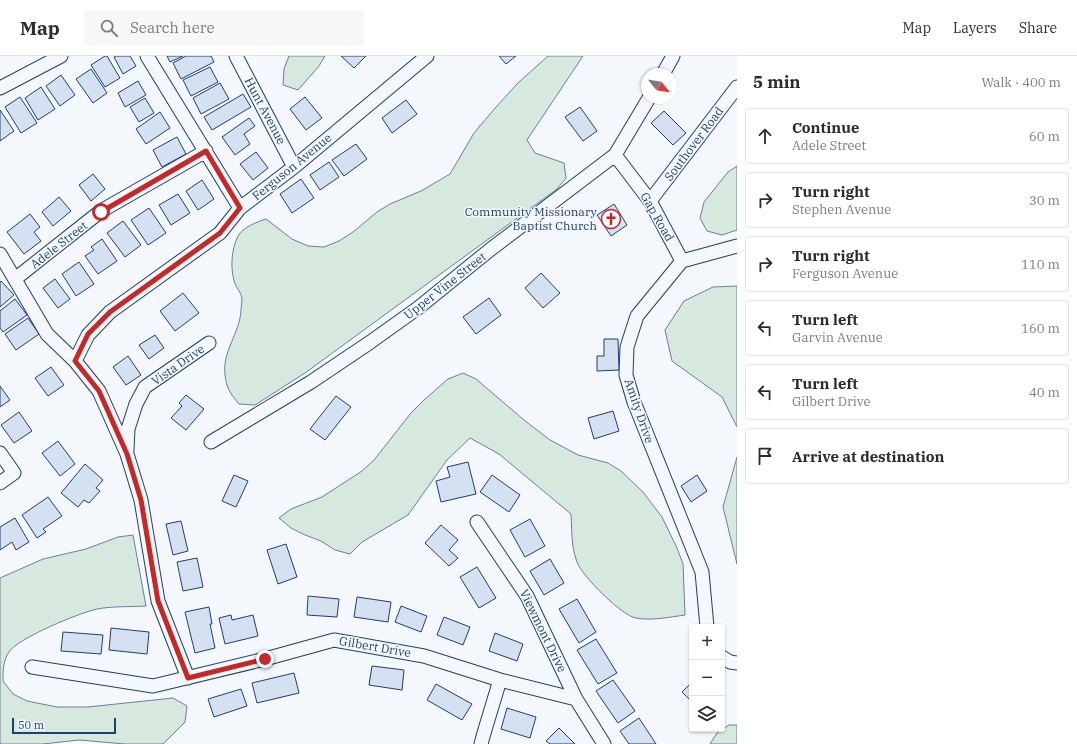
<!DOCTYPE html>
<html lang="en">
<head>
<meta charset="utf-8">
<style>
	:root { --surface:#fff; --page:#f7f7f7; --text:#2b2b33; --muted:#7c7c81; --line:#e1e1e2 }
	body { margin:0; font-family:"IBM Plex Serif",serif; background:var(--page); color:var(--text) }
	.controls { position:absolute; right:12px; bottom:12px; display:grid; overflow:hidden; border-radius:4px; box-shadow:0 1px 3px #0004 }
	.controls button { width:36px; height:36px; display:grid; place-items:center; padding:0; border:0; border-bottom:1px solid var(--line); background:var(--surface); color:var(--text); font:20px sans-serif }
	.compass { position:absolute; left:641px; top:12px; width:36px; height:36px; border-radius:50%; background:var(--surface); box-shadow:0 1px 3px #0004; rotate:120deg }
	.scale { position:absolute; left:12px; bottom:10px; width:104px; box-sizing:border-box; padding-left:4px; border:2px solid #1d3f73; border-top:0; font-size:11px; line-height:14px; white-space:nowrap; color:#1d3f73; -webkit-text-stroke:3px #f4f7fb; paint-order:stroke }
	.stop { position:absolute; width:12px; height:12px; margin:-9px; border:3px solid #c62828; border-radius:50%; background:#fff }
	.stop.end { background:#c62828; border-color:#fff; box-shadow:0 1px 4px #0008 }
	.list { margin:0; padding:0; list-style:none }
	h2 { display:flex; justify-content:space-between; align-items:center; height:52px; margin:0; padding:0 16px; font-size:17px }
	h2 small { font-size:13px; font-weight:400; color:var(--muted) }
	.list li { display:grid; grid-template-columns:26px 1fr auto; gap:12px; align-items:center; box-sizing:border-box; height:56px; margin:0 8px 8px; padding:0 8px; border:1px solid var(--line); border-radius:4px }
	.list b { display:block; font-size:15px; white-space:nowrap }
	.list p { margin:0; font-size:13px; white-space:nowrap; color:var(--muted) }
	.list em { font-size:13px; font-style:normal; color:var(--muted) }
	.icon { flex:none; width:22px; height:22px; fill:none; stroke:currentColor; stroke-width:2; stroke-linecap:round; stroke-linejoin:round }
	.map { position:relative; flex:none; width:737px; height:688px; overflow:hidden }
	header { display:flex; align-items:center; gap:24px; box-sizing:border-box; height:56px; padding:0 20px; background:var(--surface); border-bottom:1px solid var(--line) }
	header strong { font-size:19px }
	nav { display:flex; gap:22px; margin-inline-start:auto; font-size:14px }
	.search { width:280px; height:36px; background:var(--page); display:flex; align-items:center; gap:10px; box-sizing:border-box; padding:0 14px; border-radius:4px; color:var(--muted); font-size:15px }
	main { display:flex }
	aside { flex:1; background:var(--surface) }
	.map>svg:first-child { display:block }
	.green { fill:#d7e8df; stroke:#687fa3 }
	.building { fill:#d5e0f0; stroke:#1d3f73 }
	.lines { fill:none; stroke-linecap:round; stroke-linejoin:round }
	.street-casing { stroke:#1d3f73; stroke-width:15 }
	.street { stroke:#f4f7fb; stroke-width:13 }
	.route { stroke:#c62828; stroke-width:5 }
	.labels { text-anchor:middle; stroke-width:3; stroke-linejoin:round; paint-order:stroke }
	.street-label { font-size:12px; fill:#1d3f73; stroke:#f4f7fb }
	.poi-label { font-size:12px; fill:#1d3f73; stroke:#f4f7fb; text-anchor:end }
</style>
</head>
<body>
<header>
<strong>Map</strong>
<div class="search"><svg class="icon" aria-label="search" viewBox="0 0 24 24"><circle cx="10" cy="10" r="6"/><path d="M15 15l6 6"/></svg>Search here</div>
<nav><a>Map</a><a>Layers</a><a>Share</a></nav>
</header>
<main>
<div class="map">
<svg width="737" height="688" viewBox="0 0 737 688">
	<rect width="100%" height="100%" fill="#f4f7fb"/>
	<path class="green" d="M289 0H325L319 10 298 34 283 29 284 13Z
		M548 0H583L527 84 535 97 564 107 566 122 557 133 305 317 255 349 239 348C231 339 226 331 225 319 222 295 240 277 241 254 241 250 242 246 242 242 241 237 237 232 235 228 230 213 231 194 238 180 243 171 257 166 266 163L292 183 308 190 324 191 339 185 353 176 377 156 390 148 421 135 450 118 474 77 496 51 518 27Z
		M737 110V174L722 179 707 175 700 162 704 146 728 116Z
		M737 230V371L722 341 672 305 665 274 684 245 713 231Z
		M463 317 476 323 524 364 550 384 578 399 608 407 621 415 643 436 662 461 677 492 683 508 685 559C670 561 652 565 636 562 622 560 582 520 577 506 571 490 572 474 571 458L499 398 470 382 447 404 408 459 362 486 350 498 335 494 321 485 305 479 291 472 279 462 291 453 322 441 362 415 374 404 411 357 424 344 448 323Z
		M737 401V508L723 451Z
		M133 479 146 550C130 551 113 550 97 553 79 557 18 582 9 596 3 604 3 616 3 625L13 638 27 645 57 651H88L173 642 187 650 185 666 163 688H125L79 684 43 688H0V522L43 503 86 493 118 481Z
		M729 669H737V688H710L717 677Z"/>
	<path class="building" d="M105 0H107L120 22 105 31 91 9Z
		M116 0H130L136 10 123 18 114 1Z
		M167 0H183L170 6Z
		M186 0H211L214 6 181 23 173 7Z
		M341 0H366L354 12Z
		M499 0H516L506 8Z
		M210 11 218 26 191 40 183 24Z
		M91 13 107 37 93 47 76 23Z
		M61 19 75 39 60 50 46 30Z
		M138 25 146 39 125 51 118 37Z
		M220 27 229 43 201 58 193 42Z
		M41 31 55 53 38 64 25 42Z
		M243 38 251 51 212 74 204 61Z
		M20 41 37 67 21 77 5 51Z
		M305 41 322 62 306 74 290 53Z
		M145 42 154 57 139 66 130 51Z
		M406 44 417 58 392 77 382 62Z
		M580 51 597 75 583 85 565 61Z
		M0 54 14 75 0 85Z
		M664 55 686 77 673 89 651 67Z
		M160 56 170 72 146 88 136 73Z
		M249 62 255 70 244 78 250 88 235 99 222 81Z
		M177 81 186 98 162 111 153 94Z
		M356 88 367 103 344 120 332 104Z
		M256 96 268 112 253 124 240 108Z
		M329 106 339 121 320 134 310 119Z
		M93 118 105 133 91 145 79 129Z
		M301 123 314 142 292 157 280 138Z
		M202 124 214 143 198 154 186 135Z
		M178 138 190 157 171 169 159 149Z
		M59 141 71 155 53 170 42 156Z
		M614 148 627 169 611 180 597 159Z
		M149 152 166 177 148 189 131 164Z
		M30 158 40 171 34 176 41 185 24 198 7 176Z
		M123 165 141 189 125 201 107 177Z
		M102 183 117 205 98 218 85 200 94 194 91 191Z
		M79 206 94 228 76 240 62 218Z
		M541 217 560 237 543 252 525 232Z
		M55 223 70 243 58 252 43 232Z
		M1 225 14 239 0 251V226Z
		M183 237 199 257 175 275 160 255Z
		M489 242 501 259 476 278 463 261Z
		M15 243 27 259 3 276 0 272V255Z
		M28 262 39 278 16 294 5 278Z
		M155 279 164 292 149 303 139 289Z
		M604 283H618L619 314 597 315V300H604Z
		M128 300 141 319 126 329 113 311Z
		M51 311 64 329 48 340 35 322Z
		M0 330 10 344 0 351Z
		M186 339 204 353 186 374 171 362 182 350 179 347Z
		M336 340 351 351 325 384 310 373Z
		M613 355 619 375 594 383 588 362Z
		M19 356 32 375 14 387 1 369Z
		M58 385 75 408 60 420 42 397Z
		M468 406 476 438 441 446 436 425 450 421 447 411Z
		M85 408 103 424 96 432 100 435 89 447 84 444 78 451 61 437Z
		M234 419 248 425 236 451 222 445Z
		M492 419 520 439 509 456 480 436Z
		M697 419 707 435 691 446 681 430Z
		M48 441 62 460 43 473 46 476 37 482 22 459Z
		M15 462 29 486 16 494 12 486 0 494V471Z
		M530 463 545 490 525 501 510 474Z
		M181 465 188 495 173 499 166 468Z
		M441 469 458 484 449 494 458 502 449 510 425 487Z
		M286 488 297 521 278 528 267 494Z
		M197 502 203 531 183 535 177 506Z
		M550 503 564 527 544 539 530 515Z
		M477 511 496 542 479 552 460 521Z
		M308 540 339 543 337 561 307 559Z
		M357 541 391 546 388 566 354 561Z
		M577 543 596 576 579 587 559 553Z
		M401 550 427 560 421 576 395 566Z
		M209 551 212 568H210L215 592 195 597 185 556Z
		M231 559 232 564 253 559 258 580 225 588 219 562Z
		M444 561 470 571 463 589 437 579Z
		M111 572 149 576 147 598 109 594Z
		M63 576 103 579 101 598 61 595Z
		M495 577 523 588 517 605 489 595Z
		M596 583 617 617 598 628 577 594Z
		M372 610 404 614 402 634 369 629Z
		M294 617 299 637 257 647 252 627Z
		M613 624 635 655 618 667 596 635Z
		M692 626V646L682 636Z
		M436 628 472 648 462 664 427 644Z
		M241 633 247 650 214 661 208 643Z
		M507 652 536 661 530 682 501 673Z
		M639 662 656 688H629L620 675Z
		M559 672 575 688H550L546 685Z"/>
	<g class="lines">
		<g class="street-casing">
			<path id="street" d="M147 0 240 152
				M236 0 294 111
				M663 18 673 0
				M0 32 61 0
				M615 99 650 145 682 205
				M650 145 737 31
				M0 198 47 278 75 305 99 335 127 398 141 444 158 545 188 622
				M15 223 101 155 206 95
				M75 305 88 279 110 256 220 177 240 152 294 111 427 0
				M211 386 311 326 369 287 418 252 491 193 615 99 649 42
				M127 394 128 373 136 348 145 331 209 287
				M0 397 14 417 0 427
				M477 466 527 540 576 643 604 688
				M707 571 702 516 634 346 626 319 627 291 637 260 682 205 737 190
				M722 601 730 606 737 607
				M32 611 153 630 265 603 334 584 424 600 500 624 576 643
				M481 688 484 677 500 624"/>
		</g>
		<use href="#street" class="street"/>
	</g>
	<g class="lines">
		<path class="route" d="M101 156 206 95 240 152 220 177 110 256 88 278 75 305 99 335 127 398 141 444 158 545 188 622 265 603"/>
	</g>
	<defs>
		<g id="church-ring" transform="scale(1)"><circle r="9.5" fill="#f4f7fb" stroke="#c62828" stroke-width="1.5"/><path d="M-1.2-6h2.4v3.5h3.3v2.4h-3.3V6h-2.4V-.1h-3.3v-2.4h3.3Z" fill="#c62828"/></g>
	</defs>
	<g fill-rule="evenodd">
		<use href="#church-ring" x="611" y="163"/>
	</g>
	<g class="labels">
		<g class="street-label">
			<text transform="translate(265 55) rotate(62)" y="4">Hunt Avenue</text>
			<text transform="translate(694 88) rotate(-53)" y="4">Southover Road</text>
			<text transform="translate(292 111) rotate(-39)" y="4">Ferguson Avenue</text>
			<text transform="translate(657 161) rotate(60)" y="4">Gap Road</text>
			<text transform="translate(59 189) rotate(-38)" y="4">Adele Street</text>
			<text transform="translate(445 230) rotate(-38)" y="4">Upper Vine Street</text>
			<text transform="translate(178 309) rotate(-35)" y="4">Vista Drive</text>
			<text transform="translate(639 355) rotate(71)" y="4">Amity Drive</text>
			<text transform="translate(543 575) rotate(64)" y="4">Viewmont Drive</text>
			<text transform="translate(375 591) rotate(10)" y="4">Gilbert Drive</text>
		</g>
		<g class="poi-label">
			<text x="597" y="160">Community Missionary<tspan x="597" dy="14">Baptist Church</tspan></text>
		</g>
	</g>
</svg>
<div class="controls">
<button>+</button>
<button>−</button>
<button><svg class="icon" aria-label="layers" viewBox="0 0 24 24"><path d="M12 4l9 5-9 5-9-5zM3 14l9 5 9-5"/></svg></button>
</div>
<svg class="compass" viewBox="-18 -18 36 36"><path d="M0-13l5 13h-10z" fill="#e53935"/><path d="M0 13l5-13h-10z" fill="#7c7c81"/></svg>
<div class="scale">50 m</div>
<div class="stop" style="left:101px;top:156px"></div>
<div class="stop end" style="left:265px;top:603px"></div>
</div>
<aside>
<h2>5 min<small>Walk · 400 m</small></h2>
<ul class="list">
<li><svg class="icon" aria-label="ahead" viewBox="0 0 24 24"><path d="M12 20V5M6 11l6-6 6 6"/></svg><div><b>Continue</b><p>Adele Street</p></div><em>60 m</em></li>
<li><svg class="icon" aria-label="right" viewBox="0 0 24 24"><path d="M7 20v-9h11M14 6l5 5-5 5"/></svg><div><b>Turn right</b><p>Stephen Avenue</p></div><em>30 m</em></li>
<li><svg class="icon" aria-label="right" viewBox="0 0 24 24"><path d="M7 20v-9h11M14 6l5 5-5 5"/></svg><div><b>Turn right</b><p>Ferguson Avenue</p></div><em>110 m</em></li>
<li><svg class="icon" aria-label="left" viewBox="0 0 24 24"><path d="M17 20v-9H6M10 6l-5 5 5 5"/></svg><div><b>Turn left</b><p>Garvin Avenue</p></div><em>160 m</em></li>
<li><svg class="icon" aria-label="left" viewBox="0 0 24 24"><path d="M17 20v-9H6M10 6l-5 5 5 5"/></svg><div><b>Turn left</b><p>Gilbert Drive</p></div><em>40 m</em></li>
<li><svg class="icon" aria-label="arrive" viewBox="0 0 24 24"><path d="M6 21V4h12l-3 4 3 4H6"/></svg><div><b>Arrive at destination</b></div></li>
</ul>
</aside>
</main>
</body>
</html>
